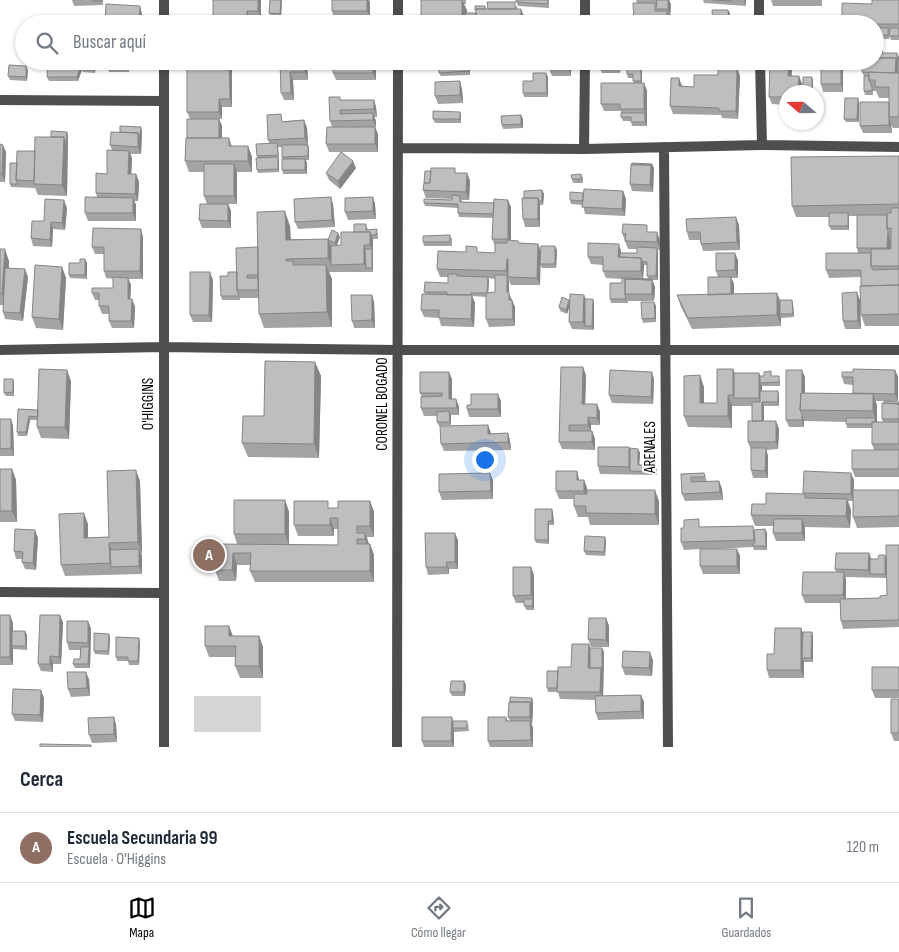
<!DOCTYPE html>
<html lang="es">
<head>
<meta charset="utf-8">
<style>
	:root { --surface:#fff; --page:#f2f2f3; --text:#1f2937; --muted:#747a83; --line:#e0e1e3; --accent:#000 }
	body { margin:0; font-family:"Sofia Sans Condensed",sans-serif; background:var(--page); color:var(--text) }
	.compass { position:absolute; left:779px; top:85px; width:45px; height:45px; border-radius:50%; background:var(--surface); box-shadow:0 1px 4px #0004; rotate:290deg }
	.you { position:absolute; left:484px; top:459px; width:18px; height:18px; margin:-12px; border:4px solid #fff; border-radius:50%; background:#1a73e8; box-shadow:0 0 0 8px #1a73e833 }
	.badge { display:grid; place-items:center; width:32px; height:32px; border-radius:50%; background:var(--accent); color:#fff; font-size:16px; font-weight:700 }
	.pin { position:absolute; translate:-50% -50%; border:2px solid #fff; box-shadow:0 1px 5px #0006 }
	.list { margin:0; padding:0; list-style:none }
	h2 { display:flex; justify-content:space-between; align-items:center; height:65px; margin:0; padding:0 20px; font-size:21px }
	h2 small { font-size:16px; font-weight:400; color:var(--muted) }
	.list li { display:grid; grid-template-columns:32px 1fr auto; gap:15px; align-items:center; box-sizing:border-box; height:70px; padding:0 20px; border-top:1px solid var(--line) }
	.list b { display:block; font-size:19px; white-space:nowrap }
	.list p { margin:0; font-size:16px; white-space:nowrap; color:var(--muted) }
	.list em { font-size:16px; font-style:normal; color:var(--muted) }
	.icon { flex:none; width:28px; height:28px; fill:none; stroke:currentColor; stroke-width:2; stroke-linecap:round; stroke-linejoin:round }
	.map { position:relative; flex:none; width:899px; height:747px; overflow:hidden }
	.search { position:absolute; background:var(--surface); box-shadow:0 1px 4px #0004; left:15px; right:15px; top:15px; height:55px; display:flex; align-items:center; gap:12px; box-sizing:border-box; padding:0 18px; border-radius:28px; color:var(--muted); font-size:19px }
	.sheet { height:135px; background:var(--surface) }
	nav { display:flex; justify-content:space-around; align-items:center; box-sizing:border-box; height:70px; border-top:1px solid var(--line); background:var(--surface); font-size:14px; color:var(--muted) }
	nav a { display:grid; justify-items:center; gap:2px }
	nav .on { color:var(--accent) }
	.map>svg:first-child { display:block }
	.green { fill:#d5d5d5 }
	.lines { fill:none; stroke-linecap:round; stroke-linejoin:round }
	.minor { stroke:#4e4e4e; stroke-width:10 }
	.wall { fill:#a3a3a3; fill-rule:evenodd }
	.shaded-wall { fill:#858585 }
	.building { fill:#bebebe; stroke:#858585 }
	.labels { text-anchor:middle; stroke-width:4; stroke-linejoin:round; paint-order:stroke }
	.street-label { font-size:15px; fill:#000; stroke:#fff }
</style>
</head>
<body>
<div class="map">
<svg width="899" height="747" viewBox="0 0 899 747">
	<rect width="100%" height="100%" fill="#fff"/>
	<path class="green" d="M194 696H261V732H194Z"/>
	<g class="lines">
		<path class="minor" d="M164 0V24
			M398 0V24
			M759 0V24
			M585 24V0
			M760 61 762 145
			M0 100 164 101
			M664 147 668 747
			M398 148 584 149 762 145 899 147
			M584 149 585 61
			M0 350 163 347 397 350H899
			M0 592 164 593
			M164 747V61
			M397 747 398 61"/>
	</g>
	<path class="wall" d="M72 0H103V5L74 6Z
		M213 0H261V18H250Z
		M270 0H282L281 17H271L269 13Z
		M332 0H369L370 3V18H334L332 11Z
		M421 0H466V4H464L467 10V13H476L475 10 485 6 486 9 517 6V9L524 16 523 24H423L421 16Z
		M516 0H549V8L518 6Z
		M636 0H669L671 5 670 17H669L670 24H635L634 21 637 3Z
		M703 0H746V6L704 3Z
		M771 0H822V6H773Z
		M899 0V40H891L890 36 889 39H883V53L899 57V128H893L891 125 892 133H863L860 126 889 102V98H879L876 91H873V95H865L864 91V76L862 72 875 61V24L872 4Z
		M66 61V64L82 68V61H96L95 73 83 72 82 70 78 81H49L47 77Z
		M108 61H129V72H109L108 68Z
		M187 61H238L240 68H232V107H222V119H219L222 126V138H229L232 146H248L252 157V172H237V204H228L231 211V228H202L199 220 207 204 204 196V172H189L185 161 187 138 190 119 187 112Z
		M280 61H307V64L308 80H293L294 100H284L281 93Z
		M333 61H376V80H336L333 73Z
		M424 61H432V66L426 67Z
		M460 61V63L470 67V75L441 76 439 73Z
		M549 61H571V76H552L549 69Z
		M599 61H621L620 73H602L599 66Z
		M626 61H646V68L629 67Z
		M821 61H843V92H823L821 84Z
		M789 63 792 70 791 76H799L802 84 801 92H786V105L772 104 769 97Z
		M737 68 740 76 738 119 722 118 721 115 673 114 670 106 682 86 694 87 718 75Z
		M28 70 27 81 10 80 8 76Z
		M642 72V83H644L647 91V126H632L631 121H623L621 117V111H604L601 104 634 83 633 78H628L627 74Z
		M546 73 548 77V97H524L523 93 533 81Z
		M462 89 463 103 438 104 435 96Z
		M341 100H374L376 107 377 117H374L376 121 375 128 378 134V152H329L326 144 332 127 330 121Z
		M859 102V122H846L844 119Z
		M460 112 461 116V123H435L433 119Z
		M521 115 523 119V128L503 129 502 125Z
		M304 120 307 128 308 145 309 149V160H306L307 163V174H283L282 170V147H278L279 172 258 173 257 170 258 158 257 156 270 144 268 140 284 121Z
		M142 131 141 154H130L132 158 131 174H136L139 182 138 201H134L136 205V221H88L85 213 97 197 96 193 107 174 112 150 110 145 120 132Z
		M67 132 68 136 67 196 38 195 35 188 11 187 10 184 17 163 35 151 51 137Z
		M0 144 6 152 5 182H0Z
		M899 156V326H865L861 315V277L829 278 826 270 858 253 857 248V216H849V230H831L829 226V217H796L792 206Z
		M356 168 340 189 329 180 326 173Z
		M654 168 653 192 632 191 630 184Z
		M456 173H467L470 181 469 200H462V202L511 207V241L519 243 538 244 541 251 557 250 556 268H542L540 264V260V285H511L508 279 509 283V294L515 307V326L489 327 486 319V297L472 296 475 303 474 327 441 326 439 318 424 317 421 310 425 294 424 292 448 283V277H440L437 269 479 252 495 253V246L492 239 493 218 459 217 458 213V208L425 206 424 203 452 200V199L426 198 423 190ZM488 278 495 279V292L488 293 489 281Z
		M581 174 583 178V183H573L572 179Z
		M542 190 544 194 543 205H540V227H525L523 219Z
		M623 191 626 199 625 216 585 214 583 205 571 204 570 200 583 193Z
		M373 197 375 204 376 219 348 220 345 212Z
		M333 204 335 227 298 229 295 222Z
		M67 208 65 230 53 229 52 247 33 246 31 238 44 221Z
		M366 224 368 230 378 233V239H373V272H329L332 279V327L264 328 259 314V298H240V300H222L221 296 228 276 237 272 258 247 290 226 291 239H328L340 237 337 246 341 245 354 232Z
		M739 225 740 250 703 251 701 244 700 240H689L687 232Z
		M650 232 660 240V250H658V280H652L655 287 654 301H628V303H611L610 299 622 283V279L606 278 603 271V265L591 264 588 257 621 251V253H637V249H628L622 233ZM644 265H647V276L648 279H643Z
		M450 235 452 239V246H424L423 242Z
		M143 237V279H128L131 285 130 299H132L135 307 134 328H112L109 321V314H102L99 306V300H95L92 293 113 288V279L106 278 104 271V254H95L92 247Z
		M0 249 9 261V268L28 277 23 321 5 319 3 312V305H0Z
		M85 259 87 263V279L70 278 69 275 80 263Z
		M738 260V278H731L734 284V294L777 293 780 300 793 304 794 317 781 318V326L692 329 681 307 677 295H708L718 277 716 271Z
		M62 267 66 278 63 330 36 328 32 317Z
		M213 280 212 322H193L190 315Z
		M857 292 861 329H845L843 321Z
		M372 295 374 302 375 328H354L352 321Z
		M585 299 594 303V330L572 329 569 322 570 305 567 314 560 311 559 307 570 303Z
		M654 302 656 306V322L643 323 642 319Z
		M315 362 321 376 319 458 248 457 242 443 264 416Z
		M733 369 734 373H759L760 376H773L780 380V386H762V391L779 395V406H764V421L779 429 778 449 766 450 768 456V478H753L751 470V450L748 442 752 421V406H732V428L688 427 684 416 704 387V403H717Z
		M895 370 898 377V401H875L877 405V422H883L882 419 899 402V477H855L852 469 874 450 872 444V428H847L846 422 804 421V427H789L786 420 805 377V393H853V385L844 384 842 377 853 372Z
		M586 375 585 404H597L600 412V425H591V431H592L595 439V450L562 449 559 442Z
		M452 379V399H456L459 407V415H451V425L439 426 437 422V416H424L421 408 422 397 420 393Z
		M654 379 653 404 612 403 609 395Z
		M71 381 69 439 41 438 37 427V420H30L27 436H18L17 432 18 409 38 410Z
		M14 382V396H6L4 393Z
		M501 401V417H469L467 409 471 405Z
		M0 419H11L13 426 14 456H0Z
		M488 425 491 434 508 433 510 441 511 450 444 451 441 444Z
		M629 447 630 451 638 449 640 453 639 465H656L657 469V475L600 474 598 466Z
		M0 469H12L16 480 17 522H0Z
		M704 473 707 482 719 481 722 489 723 500 685 501 682 494 681 474Z
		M579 479V480H584L587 488 586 494 659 501V525H590L588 517H578L574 506V499H559L556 491Z
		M493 480V499L442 500 439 492Z
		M854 480V490H899V527L857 528 853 517V501H848L851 510 850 528 805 527V541H776L773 533 774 526H755L751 515 766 504 803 494V493Z
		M140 481 142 553H141L142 556V574L65 576 61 565 88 524V538L109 537Z
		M285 500 289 512V544L338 545V529H334V536H298L294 525 330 508H338L370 501 374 512V537H367L369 544H370L374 555V582H255L250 571V565H237L236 581H219L215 570 237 544 234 534Z
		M553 513 554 525H549V544L536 543 535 540Z
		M701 527 754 530 765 529 767 533V550H754L753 547 715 549H737L740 556V574H703L700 566V549L684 550 681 542Z
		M605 537 606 541 605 556 586 555 584 551Z
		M38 538 36 570 25 569 22 562V559H16L14 551Z
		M458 540V569H449V574L428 575 426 567Z
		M899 545V627L843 629 841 621 840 603H805L802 595 836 572 835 569 869 553 871 559H878L886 558ZM887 567V595L880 598 846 599V580L845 577 886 578Z
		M534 575V610H526L524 603H516L513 596Z
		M0 615 13 623V631H25L27 635V650L13 649V665H0Z
		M60 615 63 623 61 664H53V672L41 671 38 664Z
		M606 618 609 626V647H591L588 639Z
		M88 621 91 629 90 668H75L73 664 80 659V650H69L67 642Z
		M229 626 233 636H259L263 647V678H240L235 666 236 657H209L205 646Z
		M803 632H812L813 636V662H804V678H769L767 670 774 654Z
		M110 637 109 655 95 654 94 651Z
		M140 642 139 665H129L128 661H117L116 657Z
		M590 648H602L604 652 603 696 641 695 644 702V719L598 720 596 713 595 700 560 699 558 692H548L547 688 558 671 571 667Z
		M653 660 652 676 625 675 622 667Z
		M899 667V698H875L872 690Z
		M89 679 90 696 71 697 68 689Z
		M466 685 465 696H452L450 692Z
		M44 698 43 722 15 721 12 714Z
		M532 698 533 702 532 725 533 728V747H490L488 741 506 717 508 721H510L508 717Z
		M899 699V741H894L891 733Z
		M453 721 468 724 469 731 454 732V747H424L422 741Z
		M116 724 117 742 92 743 89 735Z"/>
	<path class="shaded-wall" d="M258 0H261V18L258 11Z
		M281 0H282L281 17 280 14Z
		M367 0H369L370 3V18L367 11Z
		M462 0 467 10 466 24H465L462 16Z
		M668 0H669L671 5 670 17 668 9Z
		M744 0H746V6Z
		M140 6 142 14V24H139Z
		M521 9 524 16 523 24H522L521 20Z
		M728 10 730 13V24H729Z
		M247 11 250 18V24H247Z
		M667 11 670 19V24H669L667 20Z
		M882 35 883 39V55L881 52Z
		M897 53 899 57 898 65 897 62Z
		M896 58 898 65V81L895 73Z
		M94 61H96L95 73 94 69Z
		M128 61H129V72L128 68Z
		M229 61 232 68V107L230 99Z
		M305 61H307V64L308 80 305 72Z
		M373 61H376V80L373 73Z
		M568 61H571V76L568 68Z
		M618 61H621L620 73 618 66Z
		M841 61H843V92L841 84Z
		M469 63 470 67V75L469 71Z
		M789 63 792 70 791 84 788 76Z
		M26 66 28 70 27 81 26 77Z
		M81 66 82 69 78 81 77 77Z
		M641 68 642 72V85L641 81Z
		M737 68 740 76 738 119 736 111Z
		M290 72 293 80 294 100 291 93Z
		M546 73 548 77V97L547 93Z
		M799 76 802 84 801 92H799L798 91Z
		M812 77 813 81V92H812Z
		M679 78 682 86 681 94 679 86Z
		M460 81 462 89 463 103 460 95Z
		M644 83 647 91V126L645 122V113L644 109Z
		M858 98 859 102V122L857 119Z
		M219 99 222 107V119L219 112Z
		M374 100 376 107 377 117 374 109Z
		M460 112 461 116V123L460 119Z
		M373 113 376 121V128L373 120Z
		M521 115 523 119V128L521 124Z
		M889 117 891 125 892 133 889 125Z
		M219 119 222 126V149L219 141Z
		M304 120 307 128 308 145 305 138Z
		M141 127 142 131 141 154 138 147V133Z
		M375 127 378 134V152L375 144Z
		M67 132 68 136 67 196 62 185 64 137Z
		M277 143 278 147 279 159 278 155Z
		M3 145 6 152 5 182 2 174Z
		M308 145 309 149V160L308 156Z
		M248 146 252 157V172L248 161Z
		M129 151 132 158 131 182 128 174Z
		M278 157 279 161V172L278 169Z
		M305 159 307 163V174L305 170Z
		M353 161 356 168 340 189 338 181Z
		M234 164 237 172V204L234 196Z
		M652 164 654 168 653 192 650 185 651 165Z
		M467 173 470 181 469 200 466 192Z
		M136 174 139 182 138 201 135 194Z
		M542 190 544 194 543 205 542 201Z
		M623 191 626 199 625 216 622 209Z
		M331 197 333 204 335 227 332 220Z
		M373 197 375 204 376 219 373 211Z
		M133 198 136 205V221L133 213Z
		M538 198 540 205V227L538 219Z
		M64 200 67 208 65 230 62 223Z
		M508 200 511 207V246L508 239Z
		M228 204 231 211V228L228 221Z
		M285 211 290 226 291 254 286 240Z
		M848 213 849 216V230L848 226Z
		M736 217 739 225 740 250 737 242Z
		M51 222 53 229 52 247 50 240Z
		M141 229 143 237V279L140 271Z
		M888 231 890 239V256L887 248Z
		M370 232 373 239V272L372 268V249L370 245Z
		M657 232 660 240V250L657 242Z
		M338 233 340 237 336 246 335 243Z
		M328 239 333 253 331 265 328 258Z
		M538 244 541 252 540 285 537 278Z
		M619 244 621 251V261L618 257Z
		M364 245 367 253 366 268 364 264Z
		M555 246 557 250 556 268 555 264Z
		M657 248 658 252V280L656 276Z
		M5 249 9 261 6 305 2 294Z
		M735 253 738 260V278L735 270Z
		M641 258 644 265 643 279 641 271Z
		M85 259 87 263V279L85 275Z
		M507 259 510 266 509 277 506 271Z
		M326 265 332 279V327L327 312Z
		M62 267 66 278 63 330 59 319Z
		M25 269 28 277 23 321 20 313Z
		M210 272 213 280 212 322 209 315Z
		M507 275 509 283V294L512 300V307L507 292Z
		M488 277 489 281 488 297 487 293Z
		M731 277 734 284V305L731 298Z
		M128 278 131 285 130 306 128 299Z
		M652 279 655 287 654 301 652 294Z
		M857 292 860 300 861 329 858 321Z
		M471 293 475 303 474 327 471 319Z
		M777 293 781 304 780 314 781 318V326L777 315Z
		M372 295 374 302 375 328 372 320Z
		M584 295 587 302 585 326 583 322Z
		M132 299 135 307 134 328 131 321Z
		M593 299 594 303V330L592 326Z
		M512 300 515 307V326L513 319Z
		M569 300 570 304 567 314 566 310Z
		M792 300 793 304 794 317 793 314Z
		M654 302 656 306V322L655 318Z
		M315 362 321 376 319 458 314 444Z
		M583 367 586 375 585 411 582 404Z
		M733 369 737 380 734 398 733 395Z
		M67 370 71 381 69 439 65 427Z
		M802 370 805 377V410H802Z
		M895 370 898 377V401L895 394Z
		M449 372 452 379V407L449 399Z
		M652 372 654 379 653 404 651 397Z
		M759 373 762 380 760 383 762 386V406L759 398Z
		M700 375 704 387V414L700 403Z
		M13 379 14 382V396L13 392Z
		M778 391 779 395V406L778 402Z
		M498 394 501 401V417L498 409Z
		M873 394 877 405V428L875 424V418L873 411Z
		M728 395 732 406V428L728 416Z
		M456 399 459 407V415L457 408Z
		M762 402 764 406V429L762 425Z
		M597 404 600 412V425L597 418Z
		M449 411 451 415V425L450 422Z
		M802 414 804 421V427L802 420Z
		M29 416 30 420 27 436 26 432Z
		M588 417 591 425V432L588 425Z
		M11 419 13 426 14 456 11 448Z
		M776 421 779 429 778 449 776 442Z
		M488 425 491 433V442L488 434Z
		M592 431 595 439V450L592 442Z
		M508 433 510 441 511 450 508 442Z
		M629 447 632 455 630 471 629 467Z
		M766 448 768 456V478L765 471Z
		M638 449 640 453 639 469 638 465Z
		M12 469 16 480 17 522 12 511Z
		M136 470 140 481 142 553 138 542Z
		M577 471 579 479V488L577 480Z
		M490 473 493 480V499L491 491Z
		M851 473 854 480 853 501 851 494Z
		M584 480 587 488 586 499 584 491Z
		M719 481 722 489 723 500 720 492Z
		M655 490 659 501V525L655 514Z
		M847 499 851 510 850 528 846 516Z
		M285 500 289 512V545L285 534Z
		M370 501 374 512V537L370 526Z
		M552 509 553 513 554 525 552 521Z
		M84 513 88 524V549L84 538Z
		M330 518 334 529V536L330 525Z
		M802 519 805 527V541L802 533Z
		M548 521 549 525V544L548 540Z
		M765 529 767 533V550L766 546Z
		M35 530 38 538 36 570 33 563Z
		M365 533 369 545V550L365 539Z
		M455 533 458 540V569L455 562Z
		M605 537 606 541 605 556 604 552Z
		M109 543 113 554 111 567 110 563Z
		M370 544 374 555V582L370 571Z
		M139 549 142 556V574L139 566Z
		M737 549 740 556V574L737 566Z
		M233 553 237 565 236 581 232 570Z
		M869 553 872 561 870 574 868 570Z
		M885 555 887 559 886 578 885 574Z
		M446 562 449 569V574L447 567Z
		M531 567 534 575V610L532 606 533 599 531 595Z
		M844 572 846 580V603L843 595Z
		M10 615 13 623V646H12L13 649V665L10 657Z
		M60 615 63 623 61 664 59 657Z
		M606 618 609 626V647L606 640Z
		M88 621 91 629 90 668 88 664 89 647 88 643Z
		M229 626 233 637V647L229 636Z
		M801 628 804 636 802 658 804 662V678L801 670Z
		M25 631 27 635V650L26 646Z
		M812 632 813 636V662L811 658Z
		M109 634 110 637 109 655 108 651Z
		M259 636 263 647V678L259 666Z
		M139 638 140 642 139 665 138 661Z
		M589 644 592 652 590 671 588 668Z
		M602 648 604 652 603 700 600 692 601 668Z
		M650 652 653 660 652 676 649 668Z
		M50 656 53 664V672L50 664Z
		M86 672 89 679 90 696 87 688Z
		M464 681 466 685 465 696 464 692Z
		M41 690 44 698 43 722 40 715Z
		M641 695 644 702V719L641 711Z
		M532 698 533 702V710L531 706Z
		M530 702 533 710 532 725 530 717Z
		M114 717 116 724 117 742 114 734Z
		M452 717 454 725 453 728 454 732V747L451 741Z
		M530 721 533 728V747L531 740Z"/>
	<path class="building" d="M93 0H102V1H93Z
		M213 0H258V11H247V24H213Z
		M270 0H281L280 14 269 13Z
		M332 0H367V11H332Z
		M421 0H462V16H421Z
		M516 0H548L547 4 516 2Z
		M657 0H668V9H656Z
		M713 0H730L731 1Z
		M872 0H899V24H842V3L872 4Z
		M487 2H515V9H488Z
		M633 3H655V11H667V20L634 21Z
		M106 4 140 6 139 24H105Z
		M475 6H485V9H476V10H475Z
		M476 9H521V20H476Z
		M712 10H728L729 24H713Z
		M465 13H476V20L478 24H465Z
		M730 19H744V24H730Z
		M875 28H888V35H882L881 52H875Z
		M890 28H899V36H889Z
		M875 53H897V62L896 58H875Z
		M875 58H896L895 73 862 72 863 61H875Z
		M48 61H65V64L81 66 77 77H47Z
		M82 61H94V69L82 68Z
		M108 61H128V68H108Z
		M187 61H229L230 99H219V112H187Z
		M280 61H305V72H290L291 93H281Z
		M333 61H373V73H333Z
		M439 61H459V63H469V71L439 73Z
		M549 61H568V68L549 69Z
		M599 61H618V66H599Z
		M627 61H645V64L628 63Z
		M821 61H841V84H821Z
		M770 62 789 63 788 76H799L798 91 788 90 787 92H786V97H769Z
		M9 65 26 66V77L8 76Z
		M641 68V81H633V74H627V69Z
		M718 68H737L736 111H719V108L670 106 671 78H679V86L694 87V75H718Z
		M869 72 899 73V117H889V87H875V80H869Z
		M533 73H546L547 93H523V81H533Z
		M864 76H869V80L872 87V91H864Z
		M803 77H812V92H803Z
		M460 81V95L435 96V82Z
		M601 83H644V109H620V104H601Z
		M329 97H340V100H374V109L340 110V114L373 113V120L330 121Z
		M845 98H858L857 119H844Z
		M860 102H889V125L860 126Z
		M433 111 460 112V119H433Z
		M621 113H645V122H631V117H621Z
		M281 114 282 122 304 120 305 138 268 140 267 115Z
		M521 115V124L502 125 501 116Z
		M187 119H219V138H187Z
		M120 126 141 127 140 137 138 133 120 132Z
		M327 127H375V144H326Z
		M51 131 67 132 66 145 64 137H51Z
		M111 132 138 133V147L110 145Z
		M35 137H64L62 185 34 184Z
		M186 138H229V146H248V161H185Z
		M277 143 278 155 257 156 256 144Z
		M0 144 3 145 2 174H0Z
		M282 145H308V156L282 157Z
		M107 150 129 151 128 174H136L135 194 96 193V173L107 174Z
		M17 151H35L34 181 16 180Z
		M341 152 353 161 338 181 326 173Z
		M899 156V204L792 206 791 157Z
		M278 157V169L257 170 256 158Z
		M282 159H305V170H282Z
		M10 163H17L16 180 18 184H10Z
		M632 163 652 164V169L651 165H632Z
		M204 164H234V196H204Z
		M631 164 651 165 650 185 630 184Z
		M431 168H455V173H467L466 192 423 190 424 183H430Z
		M425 171H431L430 183H424Z
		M581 174V179H572L571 175Z
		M584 189 623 191 622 209 582 207Z
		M542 190V201H539L538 198H524V191Z
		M570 192 583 193V201L570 200Z
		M452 195 460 196V202L494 203 493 214 458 213V204L424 203V199L452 200Z
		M85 197 133 198V213H85Z
		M331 197 332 220 295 222 294 199Z
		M373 197V211L345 212V198Z
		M522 198H538V219H523Z
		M45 199 64 200 62 223 51 222 50 240 31 238 32 221H44Z
		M494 199 508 200V239H492Z
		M200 204H228V221L199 220Z
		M891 208H899V266H871V249H891V228L887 229V213H891Z
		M285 211 286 240 328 239V258L286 259V261H293V265H326L327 312 259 314 257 212Z
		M829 213H848V226H829Z
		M857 215H887V229L888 231 887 248H857Z
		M736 217 737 242 701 244 700 232H687L686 219Z
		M354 224H366V230L377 229 376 235H371L370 232H354Z
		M623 224 647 225V232H657V242L625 241 626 234 622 233Z
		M93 228 141 229 140 271H104V247H92Z
		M332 230 338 233 335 243 328 240Z
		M341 232H370V245H364V264L331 265V246L341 245Z
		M450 235V242H423V236Z
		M507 240 518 241V243L538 244 537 278 508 277V259H507L506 271 437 269 438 251 466 252V246L477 247V252L495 253V243H507Z
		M588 243 619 244 618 257 641 258V271H603V257H588Z
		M541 246H555V264H540Z
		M258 247V275H247V278H258V290H237L236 248Z
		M637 247 657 248 656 276H647V262L642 261 641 258 620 257V253H637Z
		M0 249H5L2 294H0Z
		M365 249H372V268H366Z
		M716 253H735V270L716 271Z
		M826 253H871V266L873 270 899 269V285L861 286V270H826Z
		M80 259H85V275H69V263H80Z
		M35 265 62 267 59 319 32 317Z
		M5 268 25 269 20 313 3 312Z
		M190 272H210L209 315H190Z
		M228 272H237V290L239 296H221L220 276H228Z
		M448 274H457V276L488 277 487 293H471V295H447V292H424L425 282 448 283Z
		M495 275H507V292H509V300H512L513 319H486V293L495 292Z
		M113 277 128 278V299H132L131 321H109V306H99V293H92V288H113Z
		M708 277H731V294L708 295Z
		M622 278 652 279V280L625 279V294L626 299H610V283H622Z
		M625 279 652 280V294H625Z
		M899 285V314L861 315 860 286Z
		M857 292 858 321H843L842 293Z
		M777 293V315L688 318 677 295Z
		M422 294 472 295 471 319 439 318V310H421Z
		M570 294 584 295 583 322H569Z
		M351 295H372V320L352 321Z
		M562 297 569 300 566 310 559 307Z
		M585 299H593L592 326H585Z
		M780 300H792L793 314H780Z
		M641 302H654L655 318 642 319Z
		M265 361 315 362 314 444 242 443 243 416H264Z
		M561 367H583L582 404H597V418L588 417V425H569V431H592V442H559Z
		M39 369 67 370 65 427H37Z
		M717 369H733V395H728V416H684V376L700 375V403H717Z
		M853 369 895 370V394L853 393V377H842V372H853Z
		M610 370 652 372 651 397 609 395Z
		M786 370H802V393H801L800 410 802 414V420H786Z
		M771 371V376H779V382L760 383V376H764V372Z
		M420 372H449V399H456L457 408H421V397L442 396V393H420Z
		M734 373H759V398H734Z
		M4 379H13V392L4 393Z
		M760 391H778V402H762V421H752V402H760Z
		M801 393 873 394V411L800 410Z
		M471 394H498V409H467V405H471Z
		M884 401 899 402V404L884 403Z
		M882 403 899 404V419H882Z
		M18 409 38 410V417L29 416 26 432H17Z
		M449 411 450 422H437V412Z
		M846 418H875V422H872V424H846Z
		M0 419H11V448L0 449Z
		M748 421H776V442H748Z
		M872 422H899V444H872Z
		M488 425V434L508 433V442L441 444 440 426Z
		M598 447H629V467L598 466Z
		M630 448 638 449V465H656V472L630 471Z
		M751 448H766L765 471 751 470Z
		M852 450H899V469H852Z
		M0 469H12V511H0Z
		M136 470 138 542 109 543 110 563 61 565 59 514 84 513V538L109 537 107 471Z
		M556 471H577V480H584V491H556Z
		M804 471 851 473V494L803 493Z
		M490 473 491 491 439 492V474Z
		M704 473 705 477H691V482L719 481 720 492 682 494 681 474Z
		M587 490H655V514L586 513V506H574V494H587Z
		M853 490H899V516L853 517Z
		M766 493 805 494V498L847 499 846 516 751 515 752 504H766Z
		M234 500H285V534H234Z
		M294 501H328V508H338V501H370V526H357V533H365V539H357V544H370V571H250L251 553H233L232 570H215V544L338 545V518H330V525H294Z
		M535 509H552V521H548V540H535Z
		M699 519V527L753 526 754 540 681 542V528H684V520Z
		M774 519H802V533H773Z
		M15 529 35 530 33 563 22 562 23 552 14 551Z
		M765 529 766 546H753V544L755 543 754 530Z
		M425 533H455V562H446L447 567H426Z
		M585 536 605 537 604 552 584 551Z
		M886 545H899V620L841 621 840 599 880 598V596L887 595Z
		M139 549V566L111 567 110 550Z
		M700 549H737V566H700Z
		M836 553H869L868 570 835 569Z
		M879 555H885V574H870V559H878Z
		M513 567H531V595L513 596Z
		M803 572H844L843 595H802Z
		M524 599H533L532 606H524Z
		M0 615H10V657H0Z
		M40 615H60L59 657 50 656V664H38Z
		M589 618H606V640L588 639Z
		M67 621H88V643L67 642Z
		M205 626H229V636H259V666H235L236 646H205Z
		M775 628H801V670H767V654H774Z
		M12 631H25L26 646H12Z
		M803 632H812L811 658H802Z
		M94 633 109 634 108 651H94Z
		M116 637 139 638 138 661H128V657H116Z
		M572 644H589L588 668H601L600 692H557L558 667H571Z
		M81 647H89L88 664H73L74 659H80Z
		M590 648H602V672L601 668H590Z
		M623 651 650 652 649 668 622 667Z
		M872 667H899V690H872Z
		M547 671H558L557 688H547Z
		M67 672H86L87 688 68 689Z
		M451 681H464V692H450Z
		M13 689 41 690 40 715 12 714Z
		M641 695V711L596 713 595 696Z
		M510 697 532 698 531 706 530 702H510Z
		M891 699H899V733H891Z
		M509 702H530V717H508Z
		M114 717V734L89 735 88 718Z
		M422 717H452L451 741H422Z
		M488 717H506V721H530L531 740 488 741Z
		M453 721H467V728H453Z
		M40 744 91 745V747H40Z"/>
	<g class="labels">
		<g class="street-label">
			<text transform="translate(148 404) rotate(-90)" y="5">O'HIGGINS</text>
			<text transform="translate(382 404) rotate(-90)" y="5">CORONEL BOGADO</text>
			<text transform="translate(650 447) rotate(-90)" y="5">ARENALES</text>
		</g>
	</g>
</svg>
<svg class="compass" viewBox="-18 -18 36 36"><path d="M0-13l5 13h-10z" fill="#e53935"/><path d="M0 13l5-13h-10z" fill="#747a83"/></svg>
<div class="you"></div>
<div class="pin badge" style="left:209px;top:555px;background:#8d6e63">A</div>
<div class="search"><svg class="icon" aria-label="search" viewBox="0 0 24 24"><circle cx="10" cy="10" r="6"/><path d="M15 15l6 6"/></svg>Buscar aquí</div>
</div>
<section class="sheet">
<h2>Cerca<small></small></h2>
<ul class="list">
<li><span class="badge" style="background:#8d6e63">A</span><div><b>Escuela Secundaria 99</b><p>Escuela · O'Higgins</p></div><em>120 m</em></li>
</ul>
</section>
<nav>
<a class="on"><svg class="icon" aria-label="map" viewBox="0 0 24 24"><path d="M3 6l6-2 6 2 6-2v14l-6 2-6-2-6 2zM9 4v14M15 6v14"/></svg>Mapa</a>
<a><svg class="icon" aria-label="directions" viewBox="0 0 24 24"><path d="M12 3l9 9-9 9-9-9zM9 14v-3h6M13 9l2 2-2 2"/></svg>Cómo llegar</a>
<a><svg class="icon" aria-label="saved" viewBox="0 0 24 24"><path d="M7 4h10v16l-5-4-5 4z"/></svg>Guardados</a>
</nav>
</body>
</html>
